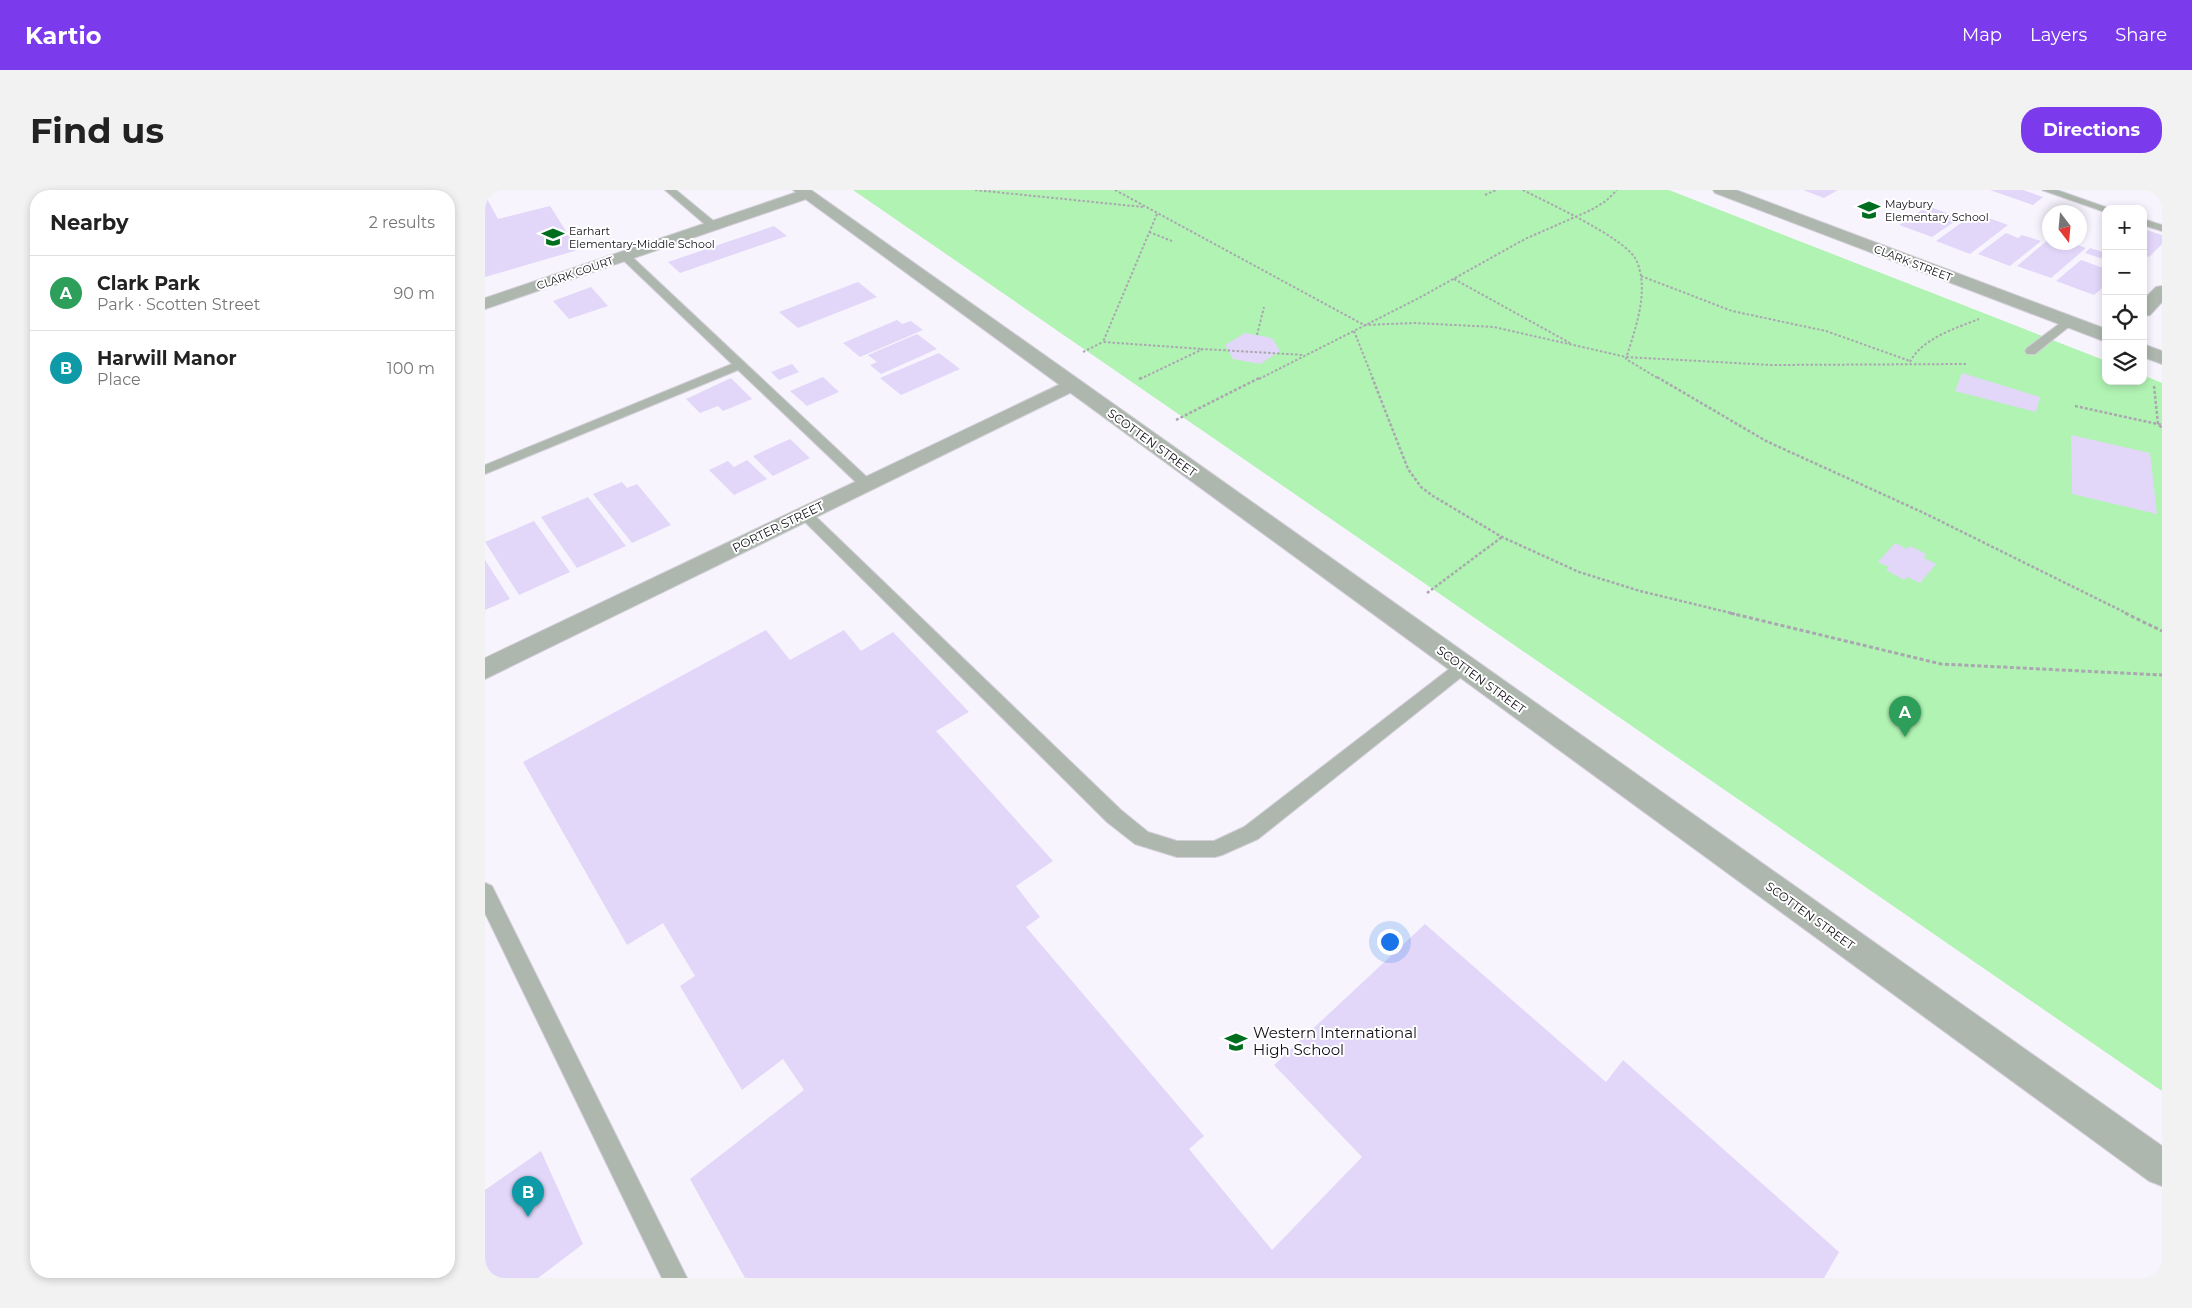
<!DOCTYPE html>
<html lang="en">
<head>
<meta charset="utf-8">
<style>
	:root { --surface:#fff; --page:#f2f2f2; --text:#222; --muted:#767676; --line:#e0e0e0; --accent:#7c3aed }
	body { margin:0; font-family:Montserrat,sans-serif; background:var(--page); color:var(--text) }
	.controls { position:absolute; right:15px; top:15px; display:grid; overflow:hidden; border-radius:10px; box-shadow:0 2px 8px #0003 }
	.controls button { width:45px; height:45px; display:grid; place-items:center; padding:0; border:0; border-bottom:1px solid var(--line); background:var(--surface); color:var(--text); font:25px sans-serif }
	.compass { position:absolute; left:1557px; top:15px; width:45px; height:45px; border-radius:50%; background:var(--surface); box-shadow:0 2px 8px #0003; rotate:164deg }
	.you { position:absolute; left:904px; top:751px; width:18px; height:18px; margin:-12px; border:4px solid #fff; border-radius:50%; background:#1a73e8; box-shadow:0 0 0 8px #1a73e833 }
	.badge { display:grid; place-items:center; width:32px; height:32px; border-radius:50%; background:var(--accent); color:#fff; font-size:16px; font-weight:700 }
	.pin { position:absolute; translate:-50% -41px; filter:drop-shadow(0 1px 2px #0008) }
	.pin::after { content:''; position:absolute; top:26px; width:18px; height:15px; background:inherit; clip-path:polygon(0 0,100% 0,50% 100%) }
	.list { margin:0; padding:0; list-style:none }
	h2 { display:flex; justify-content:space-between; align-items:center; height:65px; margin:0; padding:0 20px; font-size:21px }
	h2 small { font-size:16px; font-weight:400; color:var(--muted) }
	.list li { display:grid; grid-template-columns:32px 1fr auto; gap:15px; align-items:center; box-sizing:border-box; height:75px; padding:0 20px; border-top:1px solid var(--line) }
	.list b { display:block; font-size:19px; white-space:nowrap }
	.list p { margin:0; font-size:16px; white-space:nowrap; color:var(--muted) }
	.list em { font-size:16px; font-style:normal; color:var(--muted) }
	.icon { flex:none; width:28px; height:28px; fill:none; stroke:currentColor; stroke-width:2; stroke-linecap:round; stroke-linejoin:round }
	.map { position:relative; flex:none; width:1677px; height:1088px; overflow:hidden; border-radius:20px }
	header { display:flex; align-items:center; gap:30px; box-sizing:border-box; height:70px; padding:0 25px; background:var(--accent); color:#fff }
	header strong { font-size:24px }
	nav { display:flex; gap:28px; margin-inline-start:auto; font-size:18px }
	.intro { display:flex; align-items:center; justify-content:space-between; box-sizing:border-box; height:120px; padding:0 30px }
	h1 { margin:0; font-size:35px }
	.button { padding:12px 22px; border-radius:20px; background:var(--accent); color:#fff; font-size:18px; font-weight:700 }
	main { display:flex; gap:30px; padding:0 30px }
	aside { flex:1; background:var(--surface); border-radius:20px; box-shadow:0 2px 8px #0003 }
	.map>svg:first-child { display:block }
	.green { fill:#b0f3b3 }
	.building { fill:#e2d7f9 }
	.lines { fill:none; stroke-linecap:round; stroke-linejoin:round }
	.service-casing { stroke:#d2cfd9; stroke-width:2 }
	.minor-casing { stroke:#d2cfd9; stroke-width:2 }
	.tertiary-casing { stroke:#d2cfd9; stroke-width:2 }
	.path-far2 { stroke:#aaa7b0; stroke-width:2; stroke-dasharray:2.5 2; stroke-linecap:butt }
	.path-far1 { stroke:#aaa7b0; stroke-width:2.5; stroke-dasharray:3 2; stroke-linecap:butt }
	.path { stroke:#aaa7b0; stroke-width:3; stroke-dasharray:4 2.5; stroke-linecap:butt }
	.service { fill:#aeb7ae; fill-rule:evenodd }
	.minor { fill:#aeb7ae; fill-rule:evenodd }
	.tertiary { fill:#aeb7ae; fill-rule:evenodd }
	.labels { text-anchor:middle; stroke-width:4; stroke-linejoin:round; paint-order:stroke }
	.far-poi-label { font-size:11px; fill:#110e17; stroke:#fff; text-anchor:start }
	.far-street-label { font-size:11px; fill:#110e17; stroke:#fff }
	.street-label { font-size:12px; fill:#110e17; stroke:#fff }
	.near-poi-label { font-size:15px; fill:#110e17; stroke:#fff; text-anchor:start }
</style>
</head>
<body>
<header>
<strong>Kartio</strong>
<nav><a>Map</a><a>Layers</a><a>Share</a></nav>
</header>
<div class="intro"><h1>Find us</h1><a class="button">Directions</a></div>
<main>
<aside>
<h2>Nearby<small>2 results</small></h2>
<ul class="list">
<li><span class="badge" style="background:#2e9e5b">A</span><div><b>Clark Park</b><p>Park · Scotten Street</p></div><em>90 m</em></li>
<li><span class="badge" style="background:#0f9aa8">B</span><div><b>Harwill Manor</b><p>Place</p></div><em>100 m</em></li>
</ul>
</aside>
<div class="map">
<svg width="1677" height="1088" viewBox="0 0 1677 1088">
	<rect width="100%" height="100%" fill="#f7f4fe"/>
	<path class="green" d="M368 0H1184L1621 171V191H1658V185L1677 193V901Z"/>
	<path class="building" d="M1318 0H1353L1339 8Z
		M1505 0H1538L1558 7 1548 15Z
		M0 5 13 29 65 16 93 60 0 87Z
		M1443 16 1475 28 1447 47 1414 35Z
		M1490 23 1523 35 1485 64 1451 51Z
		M289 36 302 46 195 83 183 72Z
		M1658 39 1677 45V54L1664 67 1658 65Z
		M1521 43 1533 48 1537 45 1556 51 1525 76 1493 64Z
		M1564 49V52H1584L1601 58 1566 88 1532 76Z
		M1605 58 1621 63V70L1600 63Z
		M1596 70 1621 79V95L1609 105 1571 91Z
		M373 92 392 107 313 138 294 122Z
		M106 97 123 116 84 129 68 111Z
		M412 130 417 134 426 131 438 140 375 167 358 153Z
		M760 143 787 148 795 161 775 174 748 169 740 155Z
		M432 144 452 159 396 184 385 175 392 172 383 165Z
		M454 163 475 179 416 205 395 188Z
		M307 174 314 182 294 190 286 182Z
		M1477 183 1555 207 1551 222 1470 201Z
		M338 187 354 202 322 216 305 201Z
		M246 188 267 209 238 221 233 216 215 223 201 209Z
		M1586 245 1665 263 1672 324 1587 304Z
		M305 249 325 268 288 286 268 266Z
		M262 270 282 289 249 305 224 280 243 271 249 277Z
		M137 292 142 298 152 294 186 335 147 353 108 304Z
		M103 307 141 356 92 378 56 327Z
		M49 331 85 382 34 405 0 352Z
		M1410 353 1422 359 1425 356 1441 364 1439 368 1451 374 1435 393 1422 387 1419 390 1401 380 1404 377 1393 372Z
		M0 370 25 409 0 420Z
		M281 440 305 470 359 440 376 461 408 442 484 522 451 541 568 671 531 696 555 727 541 737 719 946 704 959 787 1060 877 967 789 875 940 734 1121 892 1138 870 1354 1062 1339 1088H260L205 989 319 900 298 869 257 900 195 796 210 786 178 733 142 755 38 572Z
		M56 961 98 1054 53 1088H0V1000Z"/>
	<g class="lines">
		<g class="service-casing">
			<path id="service" d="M180 0H191L231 33V37H223Z
				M1557 0H1572L1626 19 1617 21Z
				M1658 29 1677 35V41L1658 35Z
				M140 63 144 64 386 291 388 294 386 297H376L253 180 0 284V275L247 174 136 68 134 66Z
				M1582 128 1588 132 1586 135 1550 164H1542L1540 161 1542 158Z
				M320 319 325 321 636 620 663 642 692 651H729L759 637 972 473 978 471 984 473 986 477 984 481 773 649 737 665 730 667H692L650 654 622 632 315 327 313 324 315 321Z
				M0 693 7 696 202 1088H177L0 723Z"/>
		</g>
		<g class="minor-casing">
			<path id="minor" d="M315 1H327L329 4 327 7 0 119V108Z
				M1677 96V112L1665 125 1658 126V110L1671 97Z
				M586 189 593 191 596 195 593 199 0 489V468Z"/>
		</g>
		<g class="tertiary-casing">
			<path id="tertiary" d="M308 0H326L1677 956V996L1664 991Z
				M1228 0H1251L1621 139V152L1230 3Z
				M1658 154 1677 161V174L1658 167Z"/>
		</g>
		<path class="path-far2" d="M490 0 658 17
			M630 0 879 135 930 133 1009 137 1141 167 1287 175 1481 174
			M1038 0C1063 13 1136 46 1150 68 1153 72 1155 81 1156 86 1160 114 1149 142 1141 169L1174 189
			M1000 5 1011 0
			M672 24 618 152 718 159
			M664 42 687 51
			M1156 86 1247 121 1341 141 1425 171
			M969 89 1085 153
			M869 141 888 189
			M772 145 779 117
			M598 162 618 152
			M1425 172C1436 149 1471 138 1494 129
			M655 189 718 159 819 165
			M774 189 934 108 1040 49 1106 20 1121 11 1132 0"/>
		<path class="path-far1" d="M887 187 923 279 936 297 948 306 1017 347 1094 382 1155 401 1250 424
			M1172 187 1281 251 1439 323 1643 424
			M654 189 658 187
			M1669 196 1673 234 1677 238
			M1590 216 1677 235
			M691 230 776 187
			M942 403 1017 347"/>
		<path class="path" d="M1245 423 1456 474 1677 485
			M1640 423 1677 441"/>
		<use href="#service" class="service"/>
		<use href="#minor" class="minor"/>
		<use href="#tertiary" class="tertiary"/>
	</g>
	<defs>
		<g id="school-bare" transform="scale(1.725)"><path d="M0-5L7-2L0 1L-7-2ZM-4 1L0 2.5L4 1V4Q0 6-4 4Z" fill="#006e1f" stroke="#fff" stroke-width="2.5" paint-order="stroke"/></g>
	</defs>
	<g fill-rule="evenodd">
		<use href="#school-bare" x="1384" y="20"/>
		<use href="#school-bare" x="68" y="47"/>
		<use href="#school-bare" x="751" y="852"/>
	</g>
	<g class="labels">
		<g class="far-poi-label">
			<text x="1400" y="18">Maybury<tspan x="1400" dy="13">Elementary School</tspan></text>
			<text x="84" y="45">Earhart<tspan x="84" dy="13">Elementary-Middle School</tspan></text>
		</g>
		<g class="far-street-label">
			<text transform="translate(1428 73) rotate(21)" y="4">CLARK STREET</text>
			<text transform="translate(90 83) rotate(-19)" y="4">CLARK COURT</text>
		</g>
		<g class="street-label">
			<text transform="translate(667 253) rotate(36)" y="4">SCOTTEN STREET</text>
			<text transform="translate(293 337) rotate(-26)" y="4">PORTER STREET</text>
			<text transform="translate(996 490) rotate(36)" y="4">SCOTTEN STREET</text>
			<text transform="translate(1325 726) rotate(36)" y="4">SCOTTEN STREET</text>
		</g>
		<g class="near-poi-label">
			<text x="768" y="848">Western International<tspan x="768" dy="17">High School</tspan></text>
		</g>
	</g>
</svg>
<div class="controls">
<button>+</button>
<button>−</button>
<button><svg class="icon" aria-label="locate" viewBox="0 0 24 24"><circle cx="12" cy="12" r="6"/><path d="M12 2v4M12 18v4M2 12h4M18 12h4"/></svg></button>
<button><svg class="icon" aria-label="layers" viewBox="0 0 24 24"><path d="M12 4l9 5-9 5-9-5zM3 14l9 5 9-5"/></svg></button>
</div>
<svg class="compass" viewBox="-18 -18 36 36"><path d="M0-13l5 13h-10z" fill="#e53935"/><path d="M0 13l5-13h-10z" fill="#767676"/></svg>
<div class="you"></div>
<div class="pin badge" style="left:1420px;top:547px;background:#2e9e5b">A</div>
<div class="pin badge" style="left:43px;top:1027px;background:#0f9aa8">B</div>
</div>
</main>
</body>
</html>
